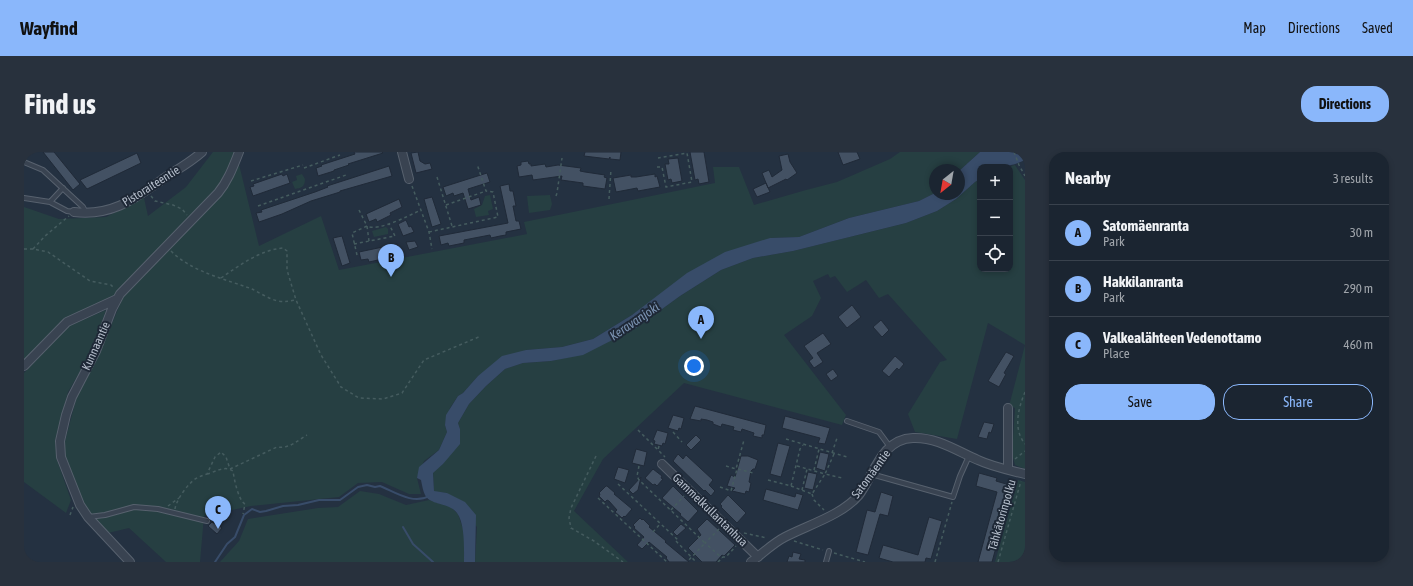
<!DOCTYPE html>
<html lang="en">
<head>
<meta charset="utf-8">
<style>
	:root { --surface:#1b2531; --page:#28313d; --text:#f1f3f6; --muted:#a0a5ab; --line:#39424d; --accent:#8ab7fb }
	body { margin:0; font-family:"Asap Condensed",sans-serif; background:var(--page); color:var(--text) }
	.controls { position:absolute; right:12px; top:12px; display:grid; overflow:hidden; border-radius:8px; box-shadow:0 2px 6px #0003 }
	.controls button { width:36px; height:36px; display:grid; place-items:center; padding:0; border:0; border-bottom:1px solid var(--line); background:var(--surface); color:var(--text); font:20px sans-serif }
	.compass { position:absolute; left:905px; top:12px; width:36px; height:36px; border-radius:50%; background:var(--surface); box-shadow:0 2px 6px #0003; rotate:211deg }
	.you { position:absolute; left:670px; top:214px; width:14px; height:14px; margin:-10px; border:3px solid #fff; border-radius:50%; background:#1a73e8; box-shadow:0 0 0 6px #1a73e833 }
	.badge { display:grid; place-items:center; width:26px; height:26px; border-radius:50%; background:var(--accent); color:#111; font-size:13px; font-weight:700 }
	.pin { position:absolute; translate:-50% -33px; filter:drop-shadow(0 1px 2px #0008) }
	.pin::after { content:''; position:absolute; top:21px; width:14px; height:12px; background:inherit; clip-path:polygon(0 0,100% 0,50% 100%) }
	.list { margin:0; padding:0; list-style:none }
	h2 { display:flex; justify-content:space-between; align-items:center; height:52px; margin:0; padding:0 16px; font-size:17px }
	h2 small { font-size:13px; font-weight:400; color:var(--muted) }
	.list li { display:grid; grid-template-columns:26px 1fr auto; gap:12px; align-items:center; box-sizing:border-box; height:56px; padding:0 16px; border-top:1px solid var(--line) }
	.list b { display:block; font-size:15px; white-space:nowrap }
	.list p { margin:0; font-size:13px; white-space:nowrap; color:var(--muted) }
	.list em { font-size:13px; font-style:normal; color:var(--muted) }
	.actions { display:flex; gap:8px; padding:12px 16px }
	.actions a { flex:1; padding:9px 0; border:1px solid var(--accent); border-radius:16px; text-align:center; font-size:14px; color:var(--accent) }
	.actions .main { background:var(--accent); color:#111 }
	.icon { flex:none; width:22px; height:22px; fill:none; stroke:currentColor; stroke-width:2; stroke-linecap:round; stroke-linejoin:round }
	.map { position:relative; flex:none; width:1001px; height:410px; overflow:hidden; border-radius:16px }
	header { display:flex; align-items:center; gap:24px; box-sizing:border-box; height:56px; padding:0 20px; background:var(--accent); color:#111 }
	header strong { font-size:19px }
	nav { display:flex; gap:22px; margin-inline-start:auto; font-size:14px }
	.intro { display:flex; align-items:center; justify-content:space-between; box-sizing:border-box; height:96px; padding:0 24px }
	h1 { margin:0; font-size:28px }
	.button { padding:10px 18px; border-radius:16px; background:var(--accent); color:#111; font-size:14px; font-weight:700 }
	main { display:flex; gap:24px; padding:0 24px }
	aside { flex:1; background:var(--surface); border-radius:16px; box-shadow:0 2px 6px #0003 }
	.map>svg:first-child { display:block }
	.green { fill:#263f42 }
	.water { fill:#384c69 }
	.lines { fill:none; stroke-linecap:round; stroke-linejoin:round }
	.stream { stroke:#384c69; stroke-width:2 }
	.building { fill:#435163; stroke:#202a38 }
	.service-casing { stroke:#57616e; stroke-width:6 }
	.minor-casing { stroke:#57616e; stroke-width:10 }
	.path { stroke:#455c5f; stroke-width:1.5; stroke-dasharray:3 3; stroke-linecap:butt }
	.service { stroke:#394351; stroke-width:4 }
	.minor { stroke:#394351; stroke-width:8 }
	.labels { text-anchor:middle; stroke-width:4; stroke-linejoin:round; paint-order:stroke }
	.street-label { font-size:12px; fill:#b5becb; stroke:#1e2836 }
	.water-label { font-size:13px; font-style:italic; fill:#7c94b3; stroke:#1e2836 }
</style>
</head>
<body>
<header>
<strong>Wayfind</strong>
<nav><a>Map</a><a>Directions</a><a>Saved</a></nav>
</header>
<div class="intro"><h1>Find us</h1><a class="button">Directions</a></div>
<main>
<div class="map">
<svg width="1001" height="410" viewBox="0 0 1001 410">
	<rect width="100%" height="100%" fill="#243141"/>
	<path class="green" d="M189 0H212L235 94 297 64 315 118 503 82 500 70 691 31 689 15H715L730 53 782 38 813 30 866 7 876 0H959H956L935 19V18H911V41L895 49 825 66 775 85 746 86 608 163 569 187 538 195 502 198 454 224 439 241 434 244 426 256 421 273 423 280 415 298 400 309 393 326 397 342H385L358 330 334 331 315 345 227 354 180 364 176 410H142L105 376 84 381 67 363 57 346 41 303V289L54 240 77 198 99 145 91 143 40 167 0 209V55L35 67 82 65 120 46 124 64 162 35Z
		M991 13 1001 28V317L991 313 988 302 991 256 985 254 1001 193 964 171 933 287 891 280 884 262 916 210 923 208 864 142 855 146 842 128 823 140 811 124 806 126 804 122 789 129 797 146 788 164 760 183 822 263 818 273 660 231 579 307 550 359 604 410H451L453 375 423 341 410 340 409 320 419 312 436 277 434 271 445 252 462 234 481 217 499 211 527 209 559 202 612 176 656 144 697 118 729 106 769 99 882 71 913 59 932 47 951 30 956 27V117H986V15H983Z
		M278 22 281 27C281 35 277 36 271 37L268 30 273 28 272 24Z
		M466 43 469 57 464 59 465 63 452 65 450 57 458 53 461 44Z
		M526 43 528 52 526 58 505 61 503 44Z
		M362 75 364 77V82L350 85 348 79Z
		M82 158 67 201 44 240 31 289 33 308 47 348 42 361 0 330V221L45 174Z
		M994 328 1001 330V410H971Z
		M336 339 355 342 382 353 405 348 427 355 434 362 440 380V410H196L215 389 224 367 294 356 314 355Z"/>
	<path class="water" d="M956 0H1001V8C985 16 974 15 956 15V27L951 30 932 47 913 59 882 71 769 99 729 106 697 118 656 144 612 176 559 203 527 209 499 211 481 217 462 234 445 252 434 271 436 277V292L419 312 409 321 410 339 423 341 441 350 452 363 451 410H440C440 397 441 371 433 361 425 350 407 354 401 343 399 339 398 333 397 328L393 326 395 315 415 298 423 280 421 273 422 263 434 244 439 241 454 224 478 204 502 198 538 195 569 187 608 163 663 121 701 100 746 86 775 85 825 66 895 49 911 41V42H935V19Z"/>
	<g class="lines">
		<path class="stream" d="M379 375 389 392 409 410
			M191 410 203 392 211 385 220 363 228 357 236 360 242 359 259 354 274 353 295 348H316L334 335 343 333 351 335 356 334C371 340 389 353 405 344"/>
	</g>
	<path class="building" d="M19 0H30L56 32 49 38Z
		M330 0H358L359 1 324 12 325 13 310 18V19L294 24 292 16 298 14 297 13 331 2Z
		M394 0 396 9 401 12 406 11 408 17 392 21 387 1Z
		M561 0H597L596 8 586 7V5L585 7 560 4Z
		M666 0H680L685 30 675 32 674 27 671 28Z
		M814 0H833L836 7 819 13Z
		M113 1 117 11 63 37 56 28Z
		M764 2 766 10 773 21 763 28 762 27 744 36 738 21 745 18 748 25 758 18 755 4Z
		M654 6 658 29 648 31 647 27 644 28 641 12H645L644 7Z
		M504 9 505 12H507V14L521 12 522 15 534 13 557 16 556 19 561 20 581 23 580 25 583 26 581 37 559 34V31L537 28 538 24 509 28 508 23 495 25 493 14 497 13V10Z
		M365 14 368 24 316 39V40L287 49 258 62 235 70 232 61 238 60 237 58 291 40 304 35 303 34Z
		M463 21 466 30 444 37 447 48 455 45 457 53 444 57 439 41 430 44 429 41 422 44 419 35Z
		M258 22 259 24 263 22 266 31 229 44 226 35 230 34 229 32Z
		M631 22V25L633 24 636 35 614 39 613 36 592 40 589 26 607 23V25H612Z
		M742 31 746 40 733 45 729 37Z
		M485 32 486 39H489L492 54H489L492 69H495L497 77 482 80V83L476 84 467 86 466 83 440 88V91L425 94 424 91 417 93 415 84 484 71 476 34Z
		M408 45 417 72 408 75 400 47Z
		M375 47 378 55 366 61 367 63 353 70 352 67 345 70 342 62Z
		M382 68 385 75 387 74 390 80 379 84 374 72Z
		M318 84 326 111 318 114 309 86Z
		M391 89 394 95 385 98 382 90Z
		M373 92 375 101 359 104 360 107 354 108 345 110 344 107 337 108 335 100Z
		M828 153 837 165 823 176 814 165Z
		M857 168 865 178 858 185 849 175Z
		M799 181 807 192 793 201 799 210 790 216 785 209 789 206 780 194Z
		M982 200 990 204 980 221 982 222 975 235 964 229Z
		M871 204 880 212 875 218 873 216 865 225 858 219Z
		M809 217 814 224 807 229 802 222Z
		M671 254 742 273 740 283H738V286L729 284 730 281 718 277 717 280 709 278 710 275 698 272 697 275 689 272V270L683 268 677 267V269L666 267Z
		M649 263 660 266 657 277 655 276 654 279 644 276Z
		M761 264 806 276 801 292 794 291 796 286 758 276Z
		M960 270 970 272 967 281 965 280 963 287 954 285Z
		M633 278 644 281 641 292 639 291 638 294 630 292 631 289 629 288Z
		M672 283 677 288 667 298 662 293Z
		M754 291 766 294 757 325 746 322Z
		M612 297 623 300 620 314 608 311Z
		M796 300 805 302 801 319 792 316Z
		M654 302 659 307 662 303 689 328 685 333 691 339 687 344 681 338 680 339 649 309Z
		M717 304H724L734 308 731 317H729L727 319 725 330 727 331 725 340 722 339 721 342 708 339 711 336 703 334 707 323 711 325Z
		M594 315 605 318 601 331 590 327Z
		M629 317 638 324 637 326 639 327 633 334 631 332 629 333 621 326Z
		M784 320 793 322 789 338 780 336Z
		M955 321 973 326 972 329 989 334 968 410H954L973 340 952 334Z
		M617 325 614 338 609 342 605 338Z
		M582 334H583L591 341 590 342 608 357 601 365 600 364 598 366 591 360 593 358 585 349 583 348 581 350 575 344 576 342 575 341Z
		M649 334 674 359 664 370 656 363 657 362 638 346Z
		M742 337 771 345 772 341 779 343 774 358 739 348Z
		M857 340 869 344 864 364 856 362 844 403 832 400 843 358 851 360Z
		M704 343 722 361 713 371 697 355 698 354 696 352Z
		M905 365 918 369 907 407 902 406 901 410H869L855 406 859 393 894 403Z
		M616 366 618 368 619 367 626 374 625 375 642 389 641 390 665 410H645L642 406 643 405 625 390 618 397 613 393 620 385 610 376 611 375 609 373Z
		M683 367 711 393 700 404 698 403 692 410H678L664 396 677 383 673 377Z
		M188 370 191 372 192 371 198 376 193 382 184 374Z
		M657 372 662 376 653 384 649 380Z
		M769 400 777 402 775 407 781 408V410H763L765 404 768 405Z"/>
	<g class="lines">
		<g class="service-casing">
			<path id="service" d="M0 10 19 18 59 55 62 61
				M0 46 26 50 43 59 50 60
				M26 50 39 36
				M823 269 855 280 866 295
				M847 322 929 345 936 324 945 304
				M64 365 81 363 110 355 134 357 183 369
				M802 410 805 399"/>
		</g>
		<g class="minor-casing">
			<path id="minor" d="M378 0 385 27
				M50 60C90 65 114 44 145 23 156 16 168 9 178 0
				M0 214 43 170 93 147
				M638 312 734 405
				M984 317V256
				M106 410 64 365 56 353 37 305 36 289 42 263 48 245 72 199 88 157 96 142 194 41C204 29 209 15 215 0
				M727 410C738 402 749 391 761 385 784 373 818 363 835 343 850 323 857 287 889 286 913 285 933 299 954 308 969 315 985 318 1001 322"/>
		</g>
		<path class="path" d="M990 0 995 13 1001 24
			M633 15H638L642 35 668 30 663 1 634 6
			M280 16 316 3
			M413 25 428 74
			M227 29 279 13
			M388 34 405 80 408 97
			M127 44 131 49 149 53 158 57 163 63
			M532 44 533 41 538 6
			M585 47 587 17
			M422 53 462 39
			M234 54 322 23
			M405 80 474 65 469 40 462 39 453 12
			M345 89 343 74C354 80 386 63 397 58
			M330 92 371 84 365 72
			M0 97H9L24 100 66 129 87 133 90 136
			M9 97 21 84 45 64
			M147 99C168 120 201 127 228 137 236 141 245 147 254 149 261 150 266 149 272 148
			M333 103 328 81 343 74 335 58
			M197 126C216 113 236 98 259 96L263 99V118L272 148 297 203 317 235 335 246 359 247 378 241 400 208 457 184
			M1001 240C994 257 989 277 1001 292
			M614 278 634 298
			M649 280 658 290
			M762 287 823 305
			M635 294 634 298 641 305
			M808 301 813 286
			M572 304 547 356 545 366 547 376 570 389 599 410
			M991 307 1001 299
			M615 314 613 324 615 328 681 391 663 410
			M702 314 712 317 720 288
			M773 314 801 322 810 302
			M714 317 729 321
			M790 318 795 297
			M183 322C192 320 200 313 209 319 210 326 214 348 221 352L219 362
			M744 328 767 334 776 297 779 293
			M594 332 654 388
			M767 334 788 342 801 322 818 326
			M696 335 707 339 713 317
			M778 338 783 317
			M788 342 790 348 800 358
			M574 346 643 410
			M144 354 155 346
			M151 357C152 348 164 332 171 327 175 325 179 323 183 322L191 305 197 300 202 305 206 317 253 295C265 297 273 289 283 283
			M647 358 660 344
			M46 363 49 355
			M695 377 681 391 698 406
			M629 380 636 372
			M720 381 743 386
			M652 389 672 410
			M770 389 799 398
			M810 401 841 410
			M694 410 699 405H702L712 394
			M911 410 928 350
			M974 410 997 329"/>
		<use href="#service" class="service"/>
		<use href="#minor" class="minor"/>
	</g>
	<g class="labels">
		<g class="street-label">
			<text transform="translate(127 34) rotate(-32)" y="4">Pistoraiteentie</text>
			<text transform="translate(72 194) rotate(-66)" y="4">Kunnaantie</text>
			<text transform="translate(847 322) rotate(-54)" y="4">Satomäentie</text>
			<text transform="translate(686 358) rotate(44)" y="4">Gammelkullantanhua</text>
			<text transform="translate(978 363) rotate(-74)" y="4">Tähkätorinpolku</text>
		</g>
		<g class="water-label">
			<text transform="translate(610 169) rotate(-34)" y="5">Keravanjoki</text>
		</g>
	</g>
</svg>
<div class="controls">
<button>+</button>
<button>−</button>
<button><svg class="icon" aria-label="locate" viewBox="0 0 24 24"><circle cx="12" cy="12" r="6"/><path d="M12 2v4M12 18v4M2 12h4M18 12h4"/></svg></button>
</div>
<svg class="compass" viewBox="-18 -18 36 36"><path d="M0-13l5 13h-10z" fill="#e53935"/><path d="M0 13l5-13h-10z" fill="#a0a5ab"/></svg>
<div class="you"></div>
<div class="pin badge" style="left:677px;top:187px">A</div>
<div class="pin badge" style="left:367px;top:125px">B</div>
<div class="pin badge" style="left:194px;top:377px">C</div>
</div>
<aside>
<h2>Nearby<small>3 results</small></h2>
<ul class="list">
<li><span class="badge">A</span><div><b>Satomäenranta</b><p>Park</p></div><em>30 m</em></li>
<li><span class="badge">B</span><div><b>Hakkilanranta</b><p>Park</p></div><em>290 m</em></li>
<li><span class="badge">C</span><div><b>Valkealähteen Vedenottamo</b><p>Place</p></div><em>460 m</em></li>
</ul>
<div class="actions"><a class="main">Save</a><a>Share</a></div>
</aside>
</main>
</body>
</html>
